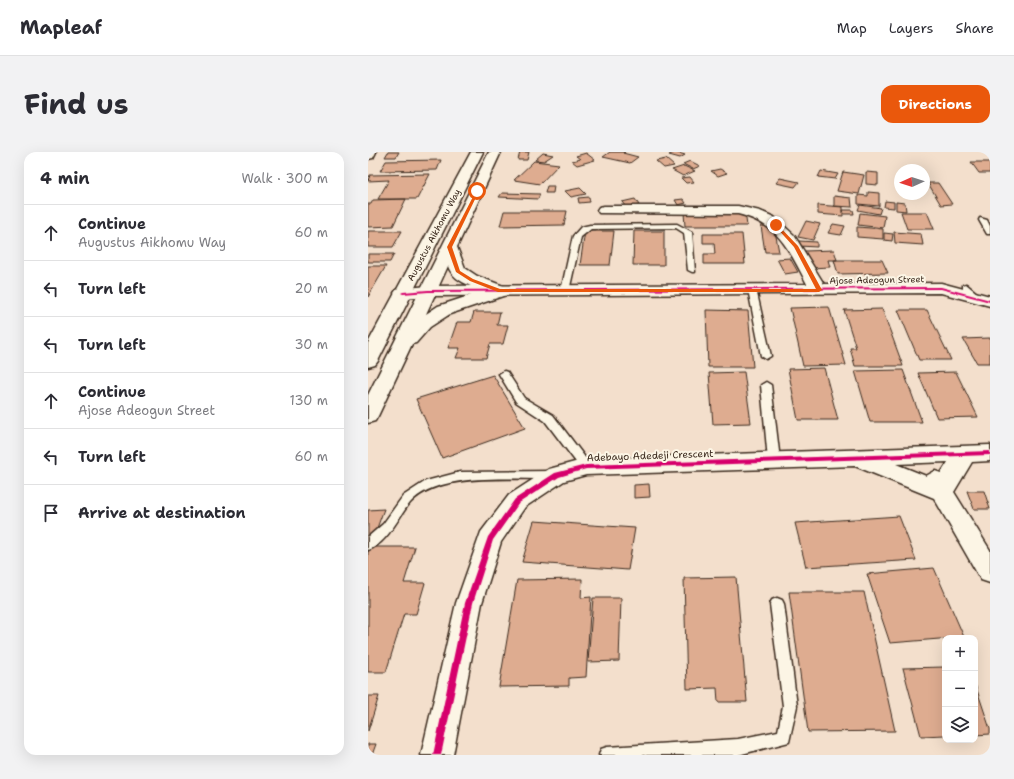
<!DOCTYPE html>
<html lang="en">
<head>
<meta charset="utf-8">
<style>
	:root { --surface:#fff; --page:#f2f2f3; --text:#2b2b33; --muted:#7c7c81; --line:#e1e1e2; --accent:#ea580c }
	body { margin:0; font-family:"Shantell Sans",sans-serif; background:var(--page); color:var(--text) }
	.controls { position:absolute; right:12px; bottom:12px; display:grid; overflow:hidden; border-radius:8px; box-shadow:0 4px 16px #0002 }
	.controls button { width:36px; height:36px; display:grid; place-items:center; padding:0; border:0; border-bottom:1px solid var(--line); background:var(--surface); color:var(--text); font:20px sans-serif }
	.compass { position:absolute; left:526px; top:12px; width:36px; height:36px; border-radius:50%; background:var(--surface); box-shadow:0 4px 16px #0002; rotate:267deg }
	.stop { position:absolute; width:12px; height:12px; margin:-9px; border:3px solid #ea580c; border-radius:50%; background:#fff }
	.stop.end { background:#ea580c; border-color:#fff; box-shadow:0 1px 4px #0008 }
	.list { margin:0; padding:0; list-style:none }
	h2 { display:flex; justify-content:space-between; align-items:center; height:52px; margin:0; padding:0 16px; font-size:17px }
	h2 small { font-size:13px; font-weight:400; color:var(--muted) }
	.list li { display:grid; grid-template-columns:26px 1fr auto; gap:12px; align-items:center; box-sizing:border-box; height:56px; padding:0 16px; border-top:1px solid var(--line) }
	.list b { display:block; font-size:15px; white-space:nowrap }
	.list p { margin:0; font-size:13px; white-space:nowrap; color:var(--muted) }
	.list em { font-size:13px; font-style:normal; color:var(--muted) }
	.icon { flex:none; width:22px; height:22px; fill:none; stroke:currentColor; stroke-width:2; stroke-linecap:round; stroke-linejoin:round }
	.map { position:relative; flex:none; width:622px; height:603px; overflow:hidden; border-radius:12px }
	header { display:flex; align-items:center; gap:24px; box-sizing:border-box; height:56px; padding:0 20px; background:var(--surface); border-bottom:1px solid var(--line) }
	header strong { font-size:19px }
	nav { display:flex; gap:22px; margin-inline-start:auto; font-size:14px }
	.intro { display:flex; align-items:center; justify-content:space-between; box-sizing:border-box; height:96px; padding:0 24px }
	h1 { margin:0; font-size:28px }
	.button { padding:10px 18px; border-radius:12px; background:var(--accent); color:#fff; font-size:14px; font-weight:700 }
	main { display:flex; gap:24px; padding:0 24px }
	aside { flex:1; background:var(--surface); border-radius:12px; box-shadow:0 4px 16px #0002 }
	.map>svg:first-child { display:block }
	.building { fill:#deac90; stroke:#3b2a1e }
	.lines { fill:none; stroke-linecap:round; stroke-linejoin:round }
	.service-casing { stroke:#3b2a1e; stroke-width:3 }
	.minor-casing { stroke:#3b2a1e; stroke-width:3 }
	.tertiary-casing { stroke:#3b2a1e; stroke-width:3 }
	.service { fill:#fcf5e5; fill-rule:evenodd }
	.minor { fill:#fcf5e5; fill-rule:evenodd }
	.tertiary { fill:#fcf5e5; fill-rule:evenodd }
	.cycleway-casing { stroke:#fcf5e5; stroke-width:2 }
	.cycleway { fill:#d6006c; fill-rule:evenodd }
	.route { fill:#ea580c }
	.labels { text-anchor:middle; stroke-width:4; stroke-linejoin:round; paint-order:stroke }
	.far-street-label { font-size:9px; fill:#3b2a1e; stroke:#fcf5e5 }
	.street-label { font-size:10px; fill:#3b2a1e; stroke:#fcf5e5 }
</style>
</head>
<body>
<header>
<strong>Mapleaf</strong>
<nav><a>Map</a><a>Layers</a><a>Share</a></nav>
</header>
<div class="intro"><h1>Find us</h1><a class="button">Directions</a></div>
<main>
<aside>
<h2>4 min<small>Walk · 300 m</small></h2>
<ul class="list">
<li><svg class="icon" aria-label="ahead" viewBox="0 0 24 24"><path d="M12 20V5M6 11l6-6 6 6"/></svg><div><b>Continue</b><p>Augustus Aikhomu Way</p></div><em>60 m</em></li>
<li><svg class="icon" aria-label="left" viewBox="0 0 24 24"><path d="M17 20v-9H6M10 6l-5 5 5 5"/></svg><div><b>Turn left</b></div><em>20 m</em></li>
<li><svg class="icon" aria-label="left" viewBox="0 0 24 24"><path d="M17 20v-9H6M10 6l-5 5 5 5"/></svg><div><b>Turn left</b></div><em>30 m</em></li>
<li><svg class="icon" aria-label="ahead" viewBox="0 0 24 24"><path d="M12 20V5M6 11l6-6 6 6"/></svg><div><b>Continue</b><p>Ajose Adeogun Street</p></div><em>130 m</em></li>
<li><svg class="icon" aria-label="left" viewBox="0 0 24 24"><path d="M17 20v-9H6M10 6l-5 5 5 5"/></svg><div><b>Turn left</b></div><em>60 m</em></li>
<li><svg class="icon" aria-label="arrive" viewBox="0 0 24 24"><path d="M6 21V4h12l-3 4 3 4H6"/></svg><div><b>Arrive at destination</b></div></li>
</ul>
</aside>
<div class="map">
<svg width="622" height="603" viewBox="0 0 622 603">
	<rect width="100%" height="100%" fill="#f3dfcc"/>
	<filter id="ink" filterUnits="userSpaceOnUse"><feTurbulence type="fractalNoise" baseFrequency=".025" numOctaves="2"/><feDisplacementMap in="SourceGraphic" scale="8" xChannelSelector="R" yChannelSelector="G"/><feConvolveMatrix kernelMatrix="1 2 1 2 8 2 1 2 1" color-interpolation-filters="sRGB"/></filter>
	<g filter="url(#ink)">
		<path class="building" d="M20 0H31L28 5H17Z
			M152 0H161L159 8H150Z
			M242 0H257L255 1 270 5 262 11 235 5Z
			M307 0 317 3 312 6 301 3Z
			M175 1 185 3 176 9 167 8Z
			M218 1 227 8 209 13 204 9 212 7 208 4Z
			M298 7 306 14 296 16 288 9Z
			M73 8 69 18 12 19 18 9Z
			M166 9 191 12 172 32 146 28Z
			M322 9 332 14 325 17 315 12Z
			M603 10H622V21H611Z
			M316 14 327 19 315 24 304 18Z
			M352 17 359 21 350 24 343 19Z
			M453 19 470 22 467 27 450 25Z
			M475 20 496 23 491 42 469 39Z
			M498 20 510 21V33L498 32Z
			M62 22 49 47H10L21 28 0 29 2 23Z
			M322 25 326 30 318 31 313 26Z
			M412 26 431 30 427 35 408 31Z
			M560 31H570L584 52 573 53Z
			M179 34H186L185 41H177Z
			M212 36 218 42 203 45 197 39Z
			M500 40 511 41V54L490 52V43L500 44Z
			M134 41 172 42 170 47 131 45Z
			M466 44 483 46 484 55 466 54Z
			M221 45 222 50 211 51 210 46Z
			M38 47 25 74 0 75V52H3L5 48Z
			M267 47 271 53 258 55 254 50Z
			M315 47 318 51 310 53 307 48Z
			M517 49 526 50V56L516 55Z
			M528 50 537 51 538 59 528 58Z
			M450 53 475 55V64L450 62Z
			M492 53 513 56 511 62 490 58Z
			M475 58H485L486 62H476Z
			M136 59H199L196 73 132 74Z
			M377 60 379 74H317L316 61Z
			M533 60H559L566 77H539Z
			M492 61 517 64 515 76 490 73Z
			M438 69 452 72 445 88 430 85Z
			M465 72 477 74 473 83 460 81Z
			M393 74H406L411 100H397Z
			M489 75 515 77V87L489 85Z
			M0 79H34L25 95H0Z
			M217 79H246L242 113H212Z
			M266 79H296V113H265Z
			M526 80 553 82 555 93 527 91Z
			M516 81 525 82 524 89 516 88Z
			M335 82H374L377 112H336V102H347L346 91H335Z
			M431 89 449 90V95L431 94Z
			M466 98 469 108H460L462 115 442 116 437 99Z
			M0 102H26L22 110H0Z
			M422 106 430 120 417 122 409 107Z
			M466 108H514L520 121 470 122Z
			M0 114H18L0 145Z
			M461 155 478 213 435 214 422 156Z
			M514 157 535 214H487L482 196H488L476 158Z
			M338 158 380 159 385 215H340Z
			M530 158H559L583 208H551Z
			M106 160H132L129 173H140L135 192H122L118 206H88L92 196H80L89 170H103Z
			M622 186V211H609L595 187Z
			M456 216 470 268H430L420 217Z
			M535 218 554 270H502L487 219Z
			M376 220 383 271 345 272 341 221Z
			M588 220 610 265 569 266 550 221Z
			M125 223 157 276 74 306 48 247Z
			M281 332 282 345 266 346V333Z
			M599 339H616L622 357H606Z
			M16 357 5 387H0V358Z
			M531 364 548 408 438 415 427 371Z
			M166 369 267 376 260 418 154 410Z
			M2 395H47L36 431H57L48 462H36L18 520H0V401Z
			M566 416 596 485 522 491 499 422Z
			M368 425 379 550H350L349 536 319 537 316 426Z
			M214 427 213 446 223 445 218 525 201 526V534L131 535 149 428Z
			M421 440H496L527 579 440 580Z
			M225 446H253L251 509 220 510Z
			M577 515V583L553 584 535 516Z
			M607 532 622 577V582L607 583Z
			M0 544H11L0 579Z
			M0 592H8L4 603H0Z"/>
		<g class="lines">
			<g class="service-casing">
				<path id="service" d="M612 66 619 68 622 74V82H619L611 68Z
					M309 72 324 80 327 120H324L320 118 316 81 308 76 223 77 213 85 201 139 197 142 193 139 205 84 213 75 222 73Z
					M598 132 610 142V146H604L595 137V133Z
					M384 134 388 137 403 204 398 207 393 204 380 137Z
					M136 219 139 220 156 246 185 263 222 312 224 315 222 318H214L177 269 148 250 131 222Z
					M398 230 403 233 412 308 406 312 400 308 393 233Z
					M186 319 190 320 192 323 190 326 186 327C146 328 70 319 42 351 30 365 19 392 0 398V385L15 372 35 344 58 329 92 320Z
					M409 446 414 448 416 452 429 554 421 590 370 603H231L233 597 239 595 370 587 410 579 415 554 402 452 404 448Z"/>
			</g>
			<g class="minor-casing">
				<path id="minor" d="M0 0H8L5 6 0 7Z
					M236 54H370L392 59 406 65 426 83 456 132 573 131 622 144V154L573 141 60 144 35 146 29 145 26 141 29 137 60 134 439 132C421 98 411 72 370 62L231 61 229 58 231 55Z
					M622 293V309L604 310 586 340 622 398V431L613 428 566 346 487 314 218 323 196 329 157 355 133 390 114 451 85 603H53L88 451 113 380 141 343 181 317 218 307ZM580 310 573 321 567 319 558 324 528 312Z"/>
			</g>
			<g class="tertiary-casing">
				<path id="tertiary" d="M103 0H115L10 209 7 213 0 215V191Z
					M121 0H133L89 95 97 116 109 124 138 135 140 139 138 143 82 162 62 175 48 191 44 192 10 264 7 269 0 271V243ZM80 114C85 129 103 134 116 139L70 154 58 162Z"/>
			</g>
			<use href="#service" class="service"/>
			<use href="#minor" class="minor"/>
			<use href="#tertiary" class="tertiary"/>
			<g class="cycleway-casing">
				<path id="cycleway" d="M573 135 622 148V150L573 137 60 140 35 142 33 141 35 140 60 138Z
					M622 299V303L218 317 191 325 151 351 125 388 105 451 73 603H65L97 451 120 385 147 347 187 321 218 313Z"/>
			</g>
			<use href="#cycleway" class="cycleway"/>
		</g>
	</g>
	<path class="route" d="M109 37 111 39 84 95 92 119 105 127 132 137H448L426 95 407 74 408 71 430 94 454 138 451 140H130L102 129 88 120 79 95Z"/>
	<g class="labels">
		<g class="far-street-label">
			<text transform="translate(66 83) rotate(-62)" y="3">Augustus Aikhomu Way</text>
			<text transform="translate(509 128) rotate(-1)" y="3">Ajose Adeogun Street</text>
		</g>
		<g class="street-label">
			<text transform="translate(282 303) rotate(-2)" y="4">Adebayo Adedeji Crescent</text>
		</g>
	</g>
</svg>
<div class="controls">
<button>+</button>
<button>−</button>
<button><svg class="icon" aria-label="layers" viewBox="0 0 24 24"><path d="M12 4l9 5-9 5-9-5zM3 14l9 5 9-5"/></svg></button>
</div>
<svg class="compass" viewBox="-18 -18 36 36"><path d="M0-13l5 13h-10z" fill="#e53935"/><path d="M0 13l5-13h-10z" fill="#7c7c81"/></svg>
<div class="stop" style="left:109px;top:39px"></div>
<div class="stop end" style="left:408px;top:73px"></div>
</div>
</main>
</body>
</html>
